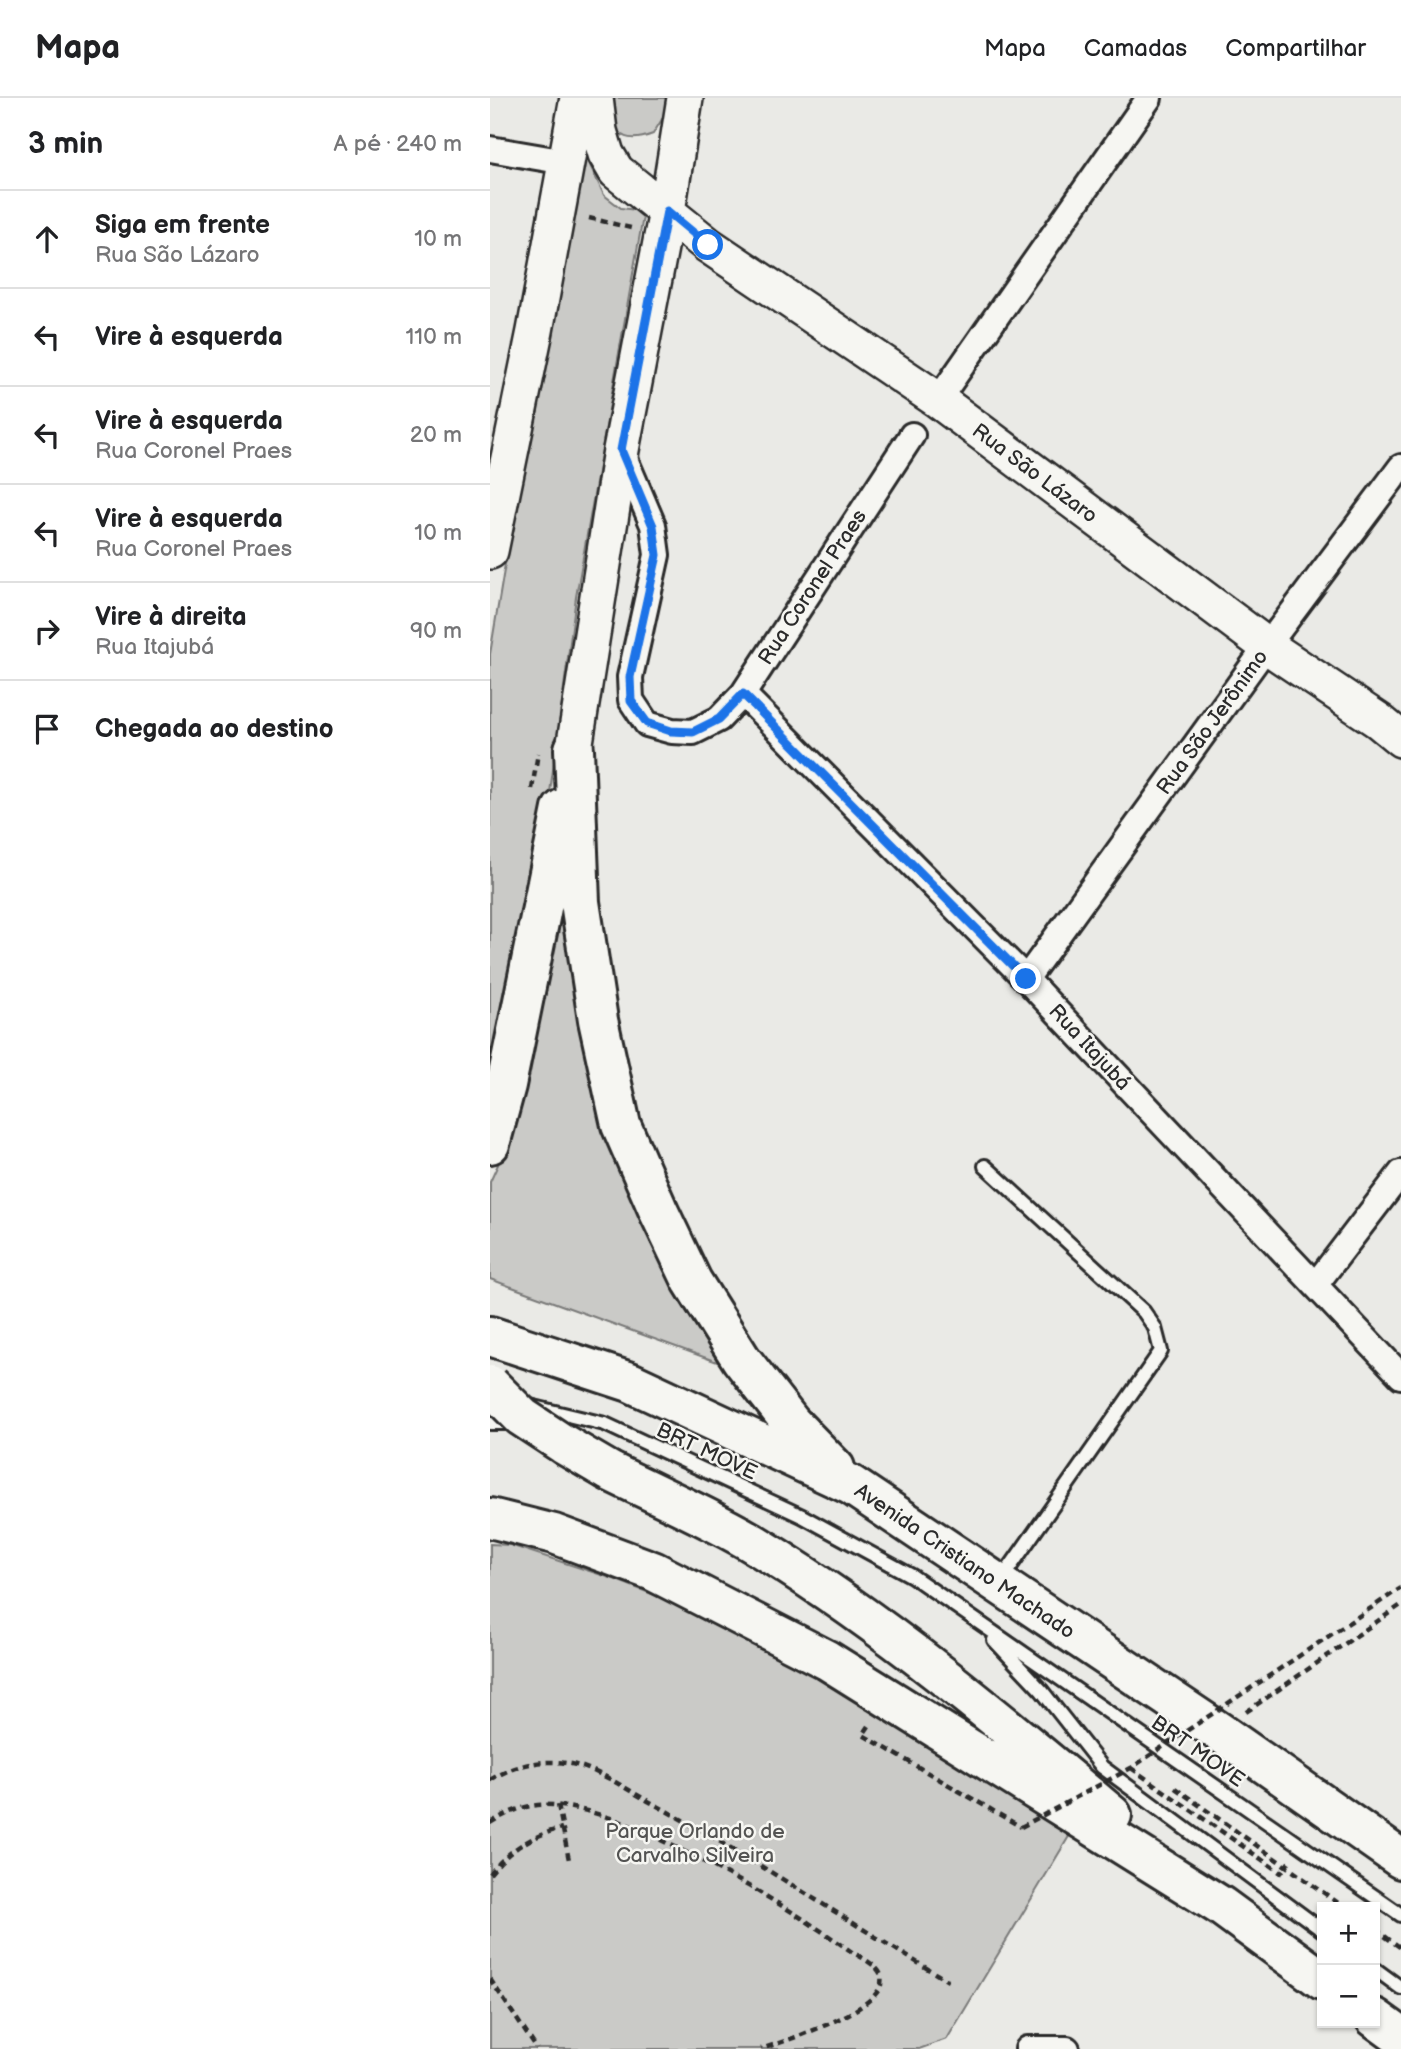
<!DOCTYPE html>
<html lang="pt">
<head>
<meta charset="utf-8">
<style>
	:root { --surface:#fff; --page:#f6f6f6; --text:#202124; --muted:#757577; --line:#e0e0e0 }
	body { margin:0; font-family:"Balsamiq Sans",sans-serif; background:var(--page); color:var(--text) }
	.controls { position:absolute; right:21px; bottom:21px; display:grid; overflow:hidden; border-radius:0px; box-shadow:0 2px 5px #0004 }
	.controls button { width:63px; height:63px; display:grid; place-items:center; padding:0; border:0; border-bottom:2px solid var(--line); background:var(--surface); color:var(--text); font:35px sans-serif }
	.stop { position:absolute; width:21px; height:21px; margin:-16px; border:5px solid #1a73e8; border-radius:50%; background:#fff }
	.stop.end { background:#1a73e8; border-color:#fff; box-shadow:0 2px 7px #0008 }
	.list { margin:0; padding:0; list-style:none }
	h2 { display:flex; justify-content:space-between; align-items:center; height:91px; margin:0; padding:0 28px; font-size:30px }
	h2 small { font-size:23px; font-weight:400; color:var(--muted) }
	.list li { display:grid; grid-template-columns:46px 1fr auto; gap:21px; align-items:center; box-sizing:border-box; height:98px; padding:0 28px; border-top:2px solid var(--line) }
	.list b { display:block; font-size:26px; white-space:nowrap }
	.list p { margin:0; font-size:23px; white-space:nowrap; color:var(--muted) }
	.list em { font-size:23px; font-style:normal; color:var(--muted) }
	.icon { flex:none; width:38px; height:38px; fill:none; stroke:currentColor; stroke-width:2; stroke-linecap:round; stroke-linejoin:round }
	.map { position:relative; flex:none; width:911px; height:1951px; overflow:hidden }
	header { display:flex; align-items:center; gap:42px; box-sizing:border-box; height:98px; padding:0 35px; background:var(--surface); border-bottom:2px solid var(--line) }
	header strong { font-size:33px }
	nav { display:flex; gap:38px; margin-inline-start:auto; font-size:24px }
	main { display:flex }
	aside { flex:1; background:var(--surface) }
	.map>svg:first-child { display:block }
	.green { fill:#cacac7; stroke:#7a7a79; stroke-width:2 }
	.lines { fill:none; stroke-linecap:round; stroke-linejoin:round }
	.lane-casing { stroke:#2b2b2b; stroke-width:18 }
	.street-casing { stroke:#2b2b2b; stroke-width:30 }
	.secondary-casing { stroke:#2b2b2b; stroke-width:40 }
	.highway-casing { stroke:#2b2b2b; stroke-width:44 }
	.path { stroke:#2b2b2b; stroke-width:4.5; stroke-dasharray:7 5; stroke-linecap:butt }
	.lane { stroke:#f6f6f2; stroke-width:12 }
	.street { stroke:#f6f6f2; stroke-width:24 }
	.secondary { stroke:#f6f6f2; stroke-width:35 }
	.highway { stroke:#f6f6f2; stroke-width:38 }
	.highway-bridge-casing { stroke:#2b2b2b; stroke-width:44; stroke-linecap:butt }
	.path-bridge { stroke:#2b2b2b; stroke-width:4.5; stroke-dasharray:7 5; stroke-linecap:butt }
	.highway-bridge { stroke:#f6f6f2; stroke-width:38 }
	.route { stroke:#1a73e8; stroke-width:9 }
	.labels { text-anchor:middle; stroke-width:5; stroke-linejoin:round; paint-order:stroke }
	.street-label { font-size:21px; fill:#2b2b2b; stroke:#f6f6f2 }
	.park-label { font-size:21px; fill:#535352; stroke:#f6f6f2 }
</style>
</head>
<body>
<header>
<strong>Mapa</strong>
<nav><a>Mapa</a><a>Camadas</a><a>Compartilhar</a></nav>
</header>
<main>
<aside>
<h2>3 min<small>A pé · 240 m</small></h2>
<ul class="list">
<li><svg class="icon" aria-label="ahead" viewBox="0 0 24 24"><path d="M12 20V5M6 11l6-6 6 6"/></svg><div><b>Siga em frente</b><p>Rua São Lázaro</p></div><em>10 m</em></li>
<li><svg class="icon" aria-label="left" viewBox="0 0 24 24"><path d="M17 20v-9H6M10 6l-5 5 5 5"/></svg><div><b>Vire à esquerda</b></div><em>110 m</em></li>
<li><svg class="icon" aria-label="left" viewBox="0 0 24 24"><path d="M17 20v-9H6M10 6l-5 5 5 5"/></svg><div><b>Vire à esquerda</b><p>Rua Coronel Praes</p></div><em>20 m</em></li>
<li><svg class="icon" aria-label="left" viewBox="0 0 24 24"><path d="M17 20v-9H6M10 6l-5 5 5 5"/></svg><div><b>Vire à esquerda</b><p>Rua Coronel Praes</p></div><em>10 m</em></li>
<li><svg class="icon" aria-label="right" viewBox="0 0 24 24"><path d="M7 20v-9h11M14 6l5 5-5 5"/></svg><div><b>Vire à direita</b><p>Rua Itajubá</p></div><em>90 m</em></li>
<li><svg class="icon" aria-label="arrive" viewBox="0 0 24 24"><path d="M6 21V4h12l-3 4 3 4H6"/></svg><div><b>Chegada ao destino</b></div></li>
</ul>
</aside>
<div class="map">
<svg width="911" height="1951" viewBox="0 0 911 1951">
	<rect width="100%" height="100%" fill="#eaeae6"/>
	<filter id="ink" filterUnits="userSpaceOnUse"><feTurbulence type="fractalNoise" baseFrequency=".0143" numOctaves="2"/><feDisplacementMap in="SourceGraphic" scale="14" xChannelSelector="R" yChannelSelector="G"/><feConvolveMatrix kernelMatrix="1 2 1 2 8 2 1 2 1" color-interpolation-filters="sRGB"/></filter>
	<g filter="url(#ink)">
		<path class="green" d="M120 0H178L174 18 163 36C128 49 123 32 120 0Z
			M92 50 114 97 131 110 154 113 86 499 51 762 0 1012V556L25 406Z
			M66 792 88 910 110 1010 188 1200 230 1265 0 1181V1084L16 1049Z
			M0 1446 20 1447 124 1481 228 1522 361 1596 581 1735 457 1941 429 1951H0Z"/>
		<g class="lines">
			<g class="lane-casing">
				<path id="lane" d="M495 1068 654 1214 665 1230 671 1253 511 1482
					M40 1308 115 1326 312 1418 422 1478 911 1817
					M0 1325H27
					M504 1542 552 1593 612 1669 832 1832
					M885 1871 911 1890"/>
			</g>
			<g class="street-casing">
				<path id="street" d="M0 51 76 64
					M448 302 659 0
					M132 354 163 427 167 457 140 579 141 602 157 626 182 633 203 634 229 621 253 596 422 337
					M253 596 536 881 911 1278
					M536 881 777 548 911 369
					M826 1186 911 1075
					M538 1951H577"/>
			</g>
			<g class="secondary-casing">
				<path id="secondary" d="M105 0 109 33 116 56 126 73 218 147 448 302 777 548 889 623 911 641
					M0 453 45 233 88 0
					M84 651 131 352 177 113 195 0"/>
			</g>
			<g class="highway-casing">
				<path id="highway" d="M84 651 90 804 108 922 131 1027 169 1114 202 1183 251 1261 301 1325 345 1370
					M0 1046 16 987 72 711
					M0 1238 140 1284 361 1387 728 1633 911 1761
					M119 1373C167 1397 222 1420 266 1447 394 1525 508 1621 622 1717
					M0 1420 64 1436 163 1473 337 1562 731 1808 832 1882
					M885 1920 911 1939"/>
			</g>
			<path class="path" d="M99 120 141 130
				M42 691 48 655
				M756 1614 911 1507
				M379 1628 373 1637 531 1729
				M0 1682C23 1668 49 1661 76 1665 106 1669 135 1691 162 1705 263 1760 359 1824 458 1883
				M685 1690 854 1809
				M68 1707 79 1762
				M0 1725C22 1712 39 1705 64 1707 90 1710 118 1718 141 1728 218 1763 293 1805 362 1854 371 1859 387 1867 391 1877 392 1879 391 1886 391 1887 382 1915 298 1942 271 1951
				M0 1776C19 1751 42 1738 72 1730
				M885 1831 911 1850
				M0 1881 47 1951"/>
			<use href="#lane" class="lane"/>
			<use href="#street" class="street"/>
			<use href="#secondary" class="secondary"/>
			<use href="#highway" class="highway"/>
			<g class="highway-bridge-casing">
				<path id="highway-bridge" d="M0 1287 32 1319 73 1346 119 1373"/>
			</g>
			<path class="path-bridge" d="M641 1670 791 1775 799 1764
				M531 1729 641 1670 911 1490"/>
			<use href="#highway-bridge" class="highway-bridge"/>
		</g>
	</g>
	<g class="lines" filter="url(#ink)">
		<path class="route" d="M218 147 177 113 131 352 163 428 167 457 140 579 141 603 157 625 181 633 203 634 229 621 253 596 536 881"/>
	</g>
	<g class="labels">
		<g class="street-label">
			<text transform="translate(545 375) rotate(37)" y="7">Rua São Lázaro</text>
			<text transform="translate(322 489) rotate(-57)" y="7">Rua Coronel Praes</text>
			<text transform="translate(722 624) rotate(-54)" y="7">Rua São Jerônimo</text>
			<text transform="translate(600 949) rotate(47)" y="7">Rua Itajubá</text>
			<text transform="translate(217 1353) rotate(25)" y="7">BRT MOVE</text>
			<text transform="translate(475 1463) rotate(34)" y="7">Avenida Cristiano Machado</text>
			<text transform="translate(708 1653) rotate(35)" y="7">BRT MOVE</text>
		</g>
		<g class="park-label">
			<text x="205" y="1740">Parque Orlando de<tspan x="205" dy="24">Carvalho Silveira</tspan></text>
		</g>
	</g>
</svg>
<div class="controls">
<button>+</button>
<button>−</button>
</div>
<div class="stop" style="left:218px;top:147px"></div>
<div class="stop end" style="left:536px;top:881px"></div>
</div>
</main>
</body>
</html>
